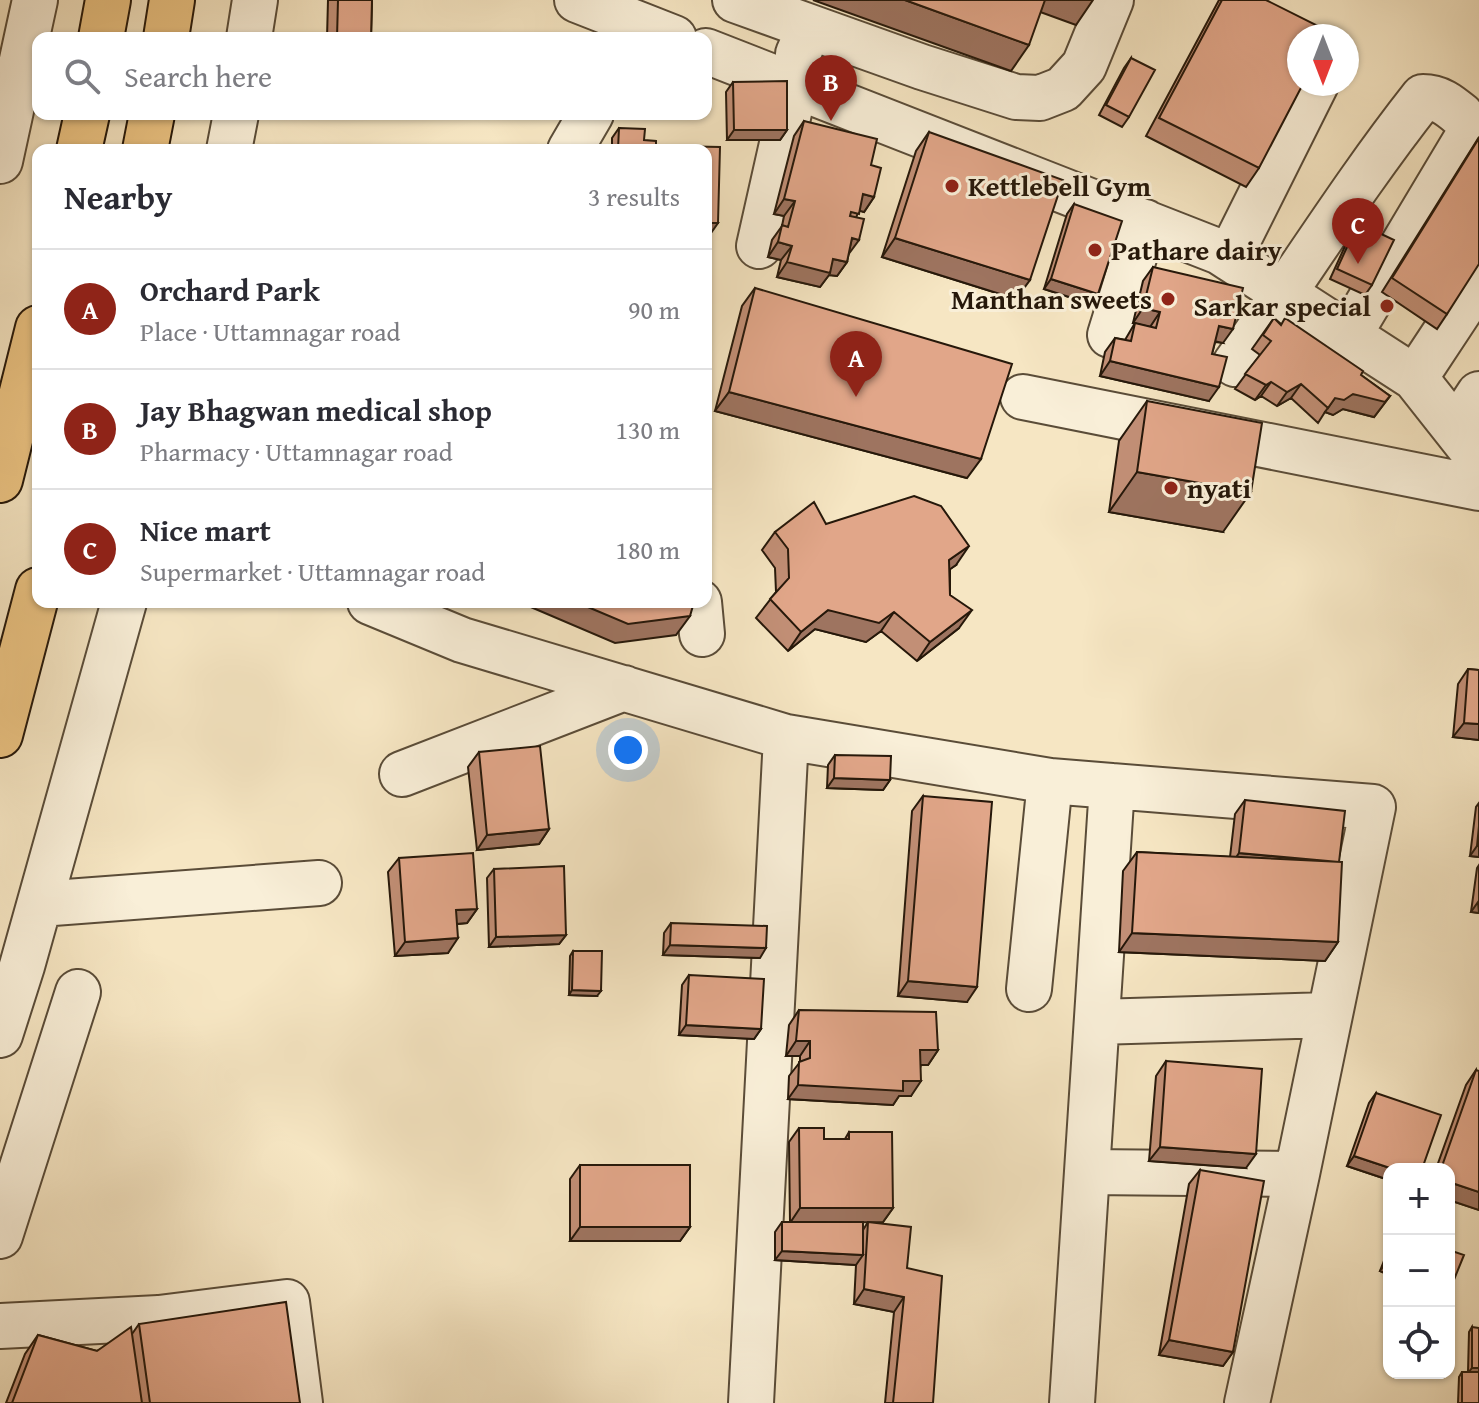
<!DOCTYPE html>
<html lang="en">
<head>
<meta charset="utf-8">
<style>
	:root { --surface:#fff; --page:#f2f2f3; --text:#2b2b33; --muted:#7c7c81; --line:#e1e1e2; --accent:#8f2418 }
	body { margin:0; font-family:"Gentium Book Plus",serif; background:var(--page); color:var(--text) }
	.controls { position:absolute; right:24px; bottom:24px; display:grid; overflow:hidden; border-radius:16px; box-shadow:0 2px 6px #0004 }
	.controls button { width:72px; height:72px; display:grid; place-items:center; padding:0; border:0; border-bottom:2px solid var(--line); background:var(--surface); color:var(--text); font:40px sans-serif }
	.compass { position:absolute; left:1287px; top:24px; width:72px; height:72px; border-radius:50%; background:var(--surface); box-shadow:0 2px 6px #0004; rotate:180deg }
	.you { position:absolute; left:628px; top:750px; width:28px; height:28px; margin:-20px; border:6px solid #fff; border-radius:50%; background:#1a73e8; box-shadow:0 0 0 12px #1a73e833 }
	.badge { display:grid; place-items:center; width:52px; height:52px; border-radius:50%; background:var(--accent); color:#fff; font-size:26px; font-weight:700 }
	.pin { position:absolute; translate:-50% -66px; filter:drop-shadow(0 2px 4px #0008) }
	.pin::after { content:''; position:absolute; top:42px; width:28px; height:24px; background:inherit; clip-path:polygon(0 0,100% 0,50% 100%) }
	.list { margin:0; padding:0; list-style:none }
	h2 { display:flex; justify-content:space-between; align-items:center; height:104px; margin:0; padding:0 32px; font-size:34px }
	h2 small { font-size:26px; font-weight:400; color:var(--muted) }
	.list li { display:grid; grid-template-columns:52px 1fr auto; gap:24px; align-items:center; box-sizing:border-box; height:120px; padding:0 32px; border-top:2px solid var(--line) }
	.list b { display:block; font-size:30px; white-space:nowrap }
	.list p { margin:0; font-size:26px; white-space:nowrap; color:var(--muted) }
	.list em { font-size:26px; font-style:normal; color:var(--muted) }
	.icon { flex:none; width:44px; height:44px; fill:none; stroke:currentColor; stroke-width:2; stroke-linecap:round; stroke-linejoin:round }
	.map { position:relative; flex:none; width:1479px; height:1403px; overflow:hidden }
	.search { position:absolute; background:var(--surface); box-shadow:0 2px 6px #0004; left:32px; top:32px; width:680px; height:88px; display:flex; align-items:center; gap:20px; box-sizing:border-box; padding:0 28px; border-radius:16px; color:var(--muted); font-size:30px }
	.panel { position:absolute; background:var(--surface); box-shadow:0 2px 6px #0004; left:32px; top:144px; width:680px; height:464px; border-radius:16px }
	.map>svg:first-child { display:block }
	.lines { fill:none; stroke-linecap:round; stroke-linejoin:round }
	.minor-casing { stroke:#5a4c38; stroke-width:48 }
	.highway-casing { stroke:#26180a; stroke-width:48 }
	.minor { stroke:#f9efd8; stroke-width:44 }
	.highway { stroke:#ebc382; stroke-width:44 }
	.wall { fill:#c28f76; stroke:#26180a; stroke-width:2 }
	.shaded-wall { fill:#9e7460; stroke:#26180a; stroke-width:2 }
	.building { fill:#e1a689; stroke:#26180a; stroke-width:2 }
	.poi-dot { fill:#8f2418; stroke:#f9efd8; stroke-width:3 }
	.labels { text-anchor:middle; stroke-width:6; stroke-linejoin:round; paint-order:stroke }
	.poi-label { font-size:28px; font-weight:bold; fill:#26180a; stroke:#f9efd8; text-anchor:start }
</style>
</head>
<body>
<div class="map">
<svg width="1479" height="1403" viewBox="0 0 1479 1403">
	<rect width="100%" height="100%" fill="#f6e6c3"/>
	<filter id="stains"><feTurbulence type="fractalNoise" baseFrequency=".0025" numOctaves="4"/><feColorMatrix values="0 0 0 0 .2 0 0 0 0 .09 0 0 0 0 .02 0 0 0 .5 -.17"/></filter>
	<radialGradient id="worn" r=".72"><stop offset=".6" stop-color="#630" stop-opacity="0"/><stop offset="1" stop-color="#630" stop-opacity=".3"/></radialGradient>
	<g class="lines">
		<g class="minor-casing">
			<path id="minor" d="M577 0 674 38
				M735 0 810 27 798 54
				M810 27 922 67 1016 97 1040 98 1063 89 1084 66 1111 0
				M249 38 255 0
				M706 51 1220 252 1415 378 1479 459
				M229 150 236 114
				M570 150 591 114
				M0 161 35 0
				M759 246 795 86
				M1229 258 1316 84
				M1110 335 1145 222
				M1349 335 1471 131 1479 135
				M1235 364C1298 275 1355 183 1423 97 1439 97 1449 105 1461 115
				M1415 378 1479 281
				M1023 397 1479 488
				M1456 429 1479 394
				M370 602 462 640 786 737 1050 781 1373 807 1297 1174 1247 1403
				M699 602 702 634
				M402 774 624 688
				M40 904 319 883
				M1029 989 1050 781
				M1097 1022 1329 1015
				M0 1035 22 966 124 602
				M1088 1172 1297 1174
				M0 1236 78 992
				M0 1326 159 1318 287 1302 300 1403
				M751 1403 786 737
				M1072 1403 1112 786"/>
		</g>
		<g class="highway-casing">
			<path id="highway" d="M101 38 108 0
				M166 38 172 0
				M79 150 87 114
				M145 150 152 114
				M0 480 38 328
				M0 735 38 590"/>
		</g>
		<use href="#minor" class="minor"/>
		<use href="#highway" class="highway"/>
	</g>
	<path class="wall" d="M328 0H372L371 38H327Z
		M1219 0H1266L1259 168 1246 187 1146 136Z
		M1131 58 1129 117 1122 127 1099 115 1124 68Z
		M733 82 787 130 780 140H727L726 92Z
		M804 121 871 165 874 197 864 212 859 210 856 218 847 262 837 276 829 275 820 287 777 277 781 260 768 257 772 240 782 226 784 216 774 214 794 136Z
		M619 128 644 140 656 150H604L605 148 612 149V138Z
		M929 132 1016 299 882 257 916 151Z
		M1479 137 1447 314 1437 329 1382 292Z
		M1074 204 1091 304 1044 289 1067 214Z
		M1358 223 1372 285 1365 295 1330 279 1351 233Z
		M1153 267 1223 343 1215 342 1212 354 1209 401 1100 376 1105 352 1115 338 1125 340 1135 323 1150 327 1133 323 1143 281Z
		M755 288 967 478 715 411 742 306Z
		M1274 318 1281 324 1361 375 1390 396 1374 417 1343 409 1333 415 1325 412 1318 423 1291 398 1277 406 1261 396 1255 400 1235 389 1260 355 1252 349Z
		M1147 401 1223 532 1109 512 1119 441Z
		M826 524 956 565 950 569V595L959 628 917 661 881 631 866 642 815 629 788 651 756 618 776 592 775 568 762 550 775 532Z
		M1468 669 1479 670V740L1453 737 1458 684Z
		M479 752 549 829 539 844 477 850 468 767Z
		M835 755 890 780 883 790 827 788 828 765Z
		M923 796 967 1002 898 996 912 811Z
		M1245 800 1339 862 1338 942 1325 961 1119 952 1123 871 1137 852 1230 857 1235 814Z
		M1479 803V857L1470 856 1476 807Z
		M399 858 477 909 467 923 457 924 448 953 395 956 388 872Z
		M1479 865V913L1471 912 1477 868Z
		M494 869 566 935 559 944 489 947 487 878Z
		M671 923 760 958 663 955 664 933Z
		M573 951 597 996 569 995 570 956Z
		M689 975 761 1029 754 1039 679 1035 682 985Z
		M799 1010 938 1050 928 1065H921L911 1096H899L893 1105 788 1099 789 1076 800 1062V1056H786L789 1025Z
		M1166 1061 1246 1168 1149 1161 1156 1076Z
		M1476 1070 1479 1210 1449 1200V1169H1436L1466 1085Z
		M1376 1093 1389 1169V1180L1347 1166 1369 1103Z
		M799 1128 824 1139H845L849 1132 893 1208 883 1222H863V1230L868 1222 907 1268 933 1403H885L894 1312 854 1304 856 1265 775 1260V1232L782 1222H790L789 1142Z
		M580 1165 690 1227 680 1241H570V1179Z
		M1200 1170 1233 1352 1223 1366 1159 1355 1189 1184Z
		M1389 1248V1275L1380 1271Z
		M139 1324 300 1403H6L25 1354 38 1335 97 1351 132 1334Z
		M1472 1327 1479 1403H1458L1459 1377 1462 1372H1468L1469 1332Z"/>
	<path class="shaded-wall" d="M813 0H905L1029 45 1011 71Z
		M1039 0H1093L1076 25 1032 9Z
		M734 130H787L780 140H727Z
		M863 194 874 197 864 212 853 209Z
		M784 199 795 201 784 216 774 214Z
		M706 223H718L711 233H706Z
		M852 238 859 240 848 255Z
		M895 238 1030 280 1016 299 882 257Z
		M778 242 792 246 781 260 768 257Z
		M833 259 847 262 837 276 829 275 820 287 777 277 787 262Z
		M1051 279 1098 294 1091 304 1044 289Z
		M1143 308 1160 312 1150 327 1133 323Z
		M1219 326 1233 329 1223 343 1209 340Z
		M1110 361 1219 387 1209 401 1100 376Z
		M1271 382 1261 396 1255 400 1266 385Z
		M1301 384 1291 398 1277 406 1287 392Z
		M729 392 981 459 967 478 715 411Z
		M1353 394 1390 396 1374 417 1343 409 1333 415 1325 412 1335 398Z
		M1137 472 1251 492 1223 532 1109 512Z
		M969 546 956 565 936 579 949 560Z
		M519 602H576L690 616 676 635 615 643Z
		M828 610 894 612 881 631 866 642 815 629 788 651 801 632Z
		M972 610 959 628 917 661 930 642Z
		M1464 723 1479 724V740L1453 737Z
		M834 778 890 780 883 790 827 788Z
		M549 829 539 844 477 850 487 835Z
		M1477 846H1479V857L1470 856Z
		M1239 853 1339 863 1229 868Z
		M1478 902 1479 913 1471 912Z
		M477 909 467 923 446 925 456 910Z
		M1132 933 1338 942 1325 961 1119 952Z
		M566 935 559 944 489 947 496 937Z
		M458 938 448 953 395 956 405 942Z
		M670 945 766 948 760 958 663 955Z
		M908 981 977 987 967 1002 898 996Z
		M572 990 601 991 597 996 569 995Z
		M686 1025 761 1029 754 1039 679 1035Z
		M796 1041H810L800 1056H786Z
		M920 1050H938L928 1065H910Z
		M903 1081H921L911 1096H899L893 1105 788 1099 798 1085Z
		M1160 1147 1256 1154 1246 1168 1149 1161Z
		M1354 1156 1393 1169H1389V1180L1347 1166Z
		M1449 1182 1479 1192V1210L1449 1200Z
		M800 1208H893L883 1222 790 1223Z
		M580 1227H690L680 1241H570Z
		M782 1251 863 1255 856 1265 775 1260Z
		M1387 1261 1389 1262V1275L1380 1271Z
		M864 1289 904 1297 894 1312 854 1304Z
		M1169 1340 1233 1352 1223 1366 1159 1355Z
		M1472 1368H1479V1373H1468Z"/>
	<path class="building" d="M338 0H372L371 38H337Z
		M905 0H1045L1029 45Z
		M1222 0H1266L1330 32 1329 36H1299V84H1303L1259 168 1159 118Z
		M1131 58 1155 70 1129 117 1106 105Z
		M787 81V130H734L733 82Z
		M804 121 877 139 871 165 881 168 874 197 863 194 859 214 851 212 850 216 864 219 859 240 852 238 847 262 833 259 830 273 787 262 792 246 778 242 782 225 788 227 795 201 784 199Z
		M619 128 645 129 644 140 656 141V150H605V148L618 149Z
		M929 132 1063 180 1030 280 895 238Z
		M1479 138V264L1447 314 1392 278Z
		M671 146 720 147 718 223H706V150H671Z
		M1074 204 1122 221 1098 294 1051 279Z
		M1358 223 1394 240 1372 285 1337 269Z
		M1153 267 1243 288 1233 329 1219 326 1212 354 1227 357 1219 387 1110 361 1115 338 1131 341 1135 323 1156 328 1160 312 1143 308Z
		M755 288 1012 364 981 459 729 392Z
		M1274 318 1281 325 1285 318 1363 371 1361 375 1390 396 1385 402 1353 394 1344 400 1335 398 1328 408 1301 384 1287 392 1271 382 1266 385 1245 374 1271 341 1263 335Z
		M1147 401 1262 423 1251 492 1137 472Z
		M914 496 941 506 969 546 949 560 950 595 972 610 930 642 894 612 879 623 828 610 801 632 770 599 789 578 788 549 775 532 814 502 826 524Z
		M576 602H694L690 616 628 624Z
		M1468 669 1479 670V724L1464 723Z
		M540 746 549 829 487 835 479 752Z
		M835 755 891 756 890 780 834 778Z
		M923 796 992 802 977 987 908 981Z
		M1245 800 1345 811 1339 862 1239 853Z
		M1479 826V846H1477Z
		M1137 852 1342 862 1338 942 1132 933Z
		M473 853 477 909 456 910 458 938 405 942 399 858Z
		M564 866 566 935 496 937 494 869Z
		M671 923 767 926 766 948 670 945Z
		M573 951H602L601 991 572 990Z
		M689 975 764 979 761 1029 686 1025Z
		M799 1010 936 1012 938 1050H920L921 1081H903V1091L798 1085 799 1062 810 1058V1041H796Z
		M1166 1061 1262 1069 1256 1154 1160 1147Z
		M1476 1070 1479 1071V1192L1449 1182V1169H1441Z
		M1376 1093 1441 1115 1422 1169H1393L1354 1156Z
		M799 1128H824V1139H849V1132H892L893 1208H800Z
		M580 1165H690V1227H580Z
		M1200 1170 1264 1181 1233 1352 1169 1340Z
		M782 1222H863V1255L782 1251Z
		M868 1222 911 1227 907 1268 942 1276 933 1403H893L904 1297 864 1289Z
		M1449 1250 1464 1255 1451 1287 1449 1286Z
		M286 1302 300 1403H150L139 1324Z
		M131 1327 142 1403H12L38 1335 97 1351Z
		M1472 1327 1479 1328V1368H1472Z
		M1462 1372H1479V1403H1462Z"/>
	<g class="poi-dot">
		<circle cx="952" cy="186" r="8"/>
		<circle cx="1095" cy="250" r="8"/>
		<circle cx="1168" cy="299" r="8"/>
		<circle cx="1387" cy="306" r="8"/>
		<circle cx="1171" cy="488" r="8"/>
	</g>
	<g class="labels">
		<g class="poi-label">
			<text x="968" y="196">Kettlebell Gym</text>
			<text x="1111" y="260">Pathare dairy</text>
			<text x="1152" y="309" text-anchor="end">Manthan sweets</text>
			<text x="1371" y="316" text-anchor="end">Sarkar special</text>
			<text x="1187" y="498">nyati</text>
		</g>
	</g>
	<rect width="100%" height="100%" filter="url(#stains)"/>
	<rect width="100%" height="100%" fill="url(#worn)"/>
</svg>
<div class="controls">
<button>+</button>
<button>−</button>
<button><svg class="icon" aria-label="locate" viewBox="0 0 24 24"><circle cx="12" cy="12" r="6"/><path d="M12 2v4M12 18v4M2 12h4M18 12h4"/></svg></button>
</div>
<svg class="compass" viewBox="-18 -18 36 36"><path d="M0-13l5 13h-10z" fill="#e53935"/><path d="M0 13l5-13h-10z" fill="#7c7c81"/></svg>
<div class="you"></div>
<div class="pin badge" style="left:856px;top:397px">A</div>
<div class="pin badge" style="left:831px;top:121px">B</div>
<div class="pin badge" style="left:1358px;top:264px">C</div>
<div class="search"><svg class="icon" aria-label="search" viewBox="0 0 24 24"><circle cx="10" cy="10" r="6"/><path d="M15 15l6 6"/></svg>Search here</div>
<section class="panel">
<h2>Nearby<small>3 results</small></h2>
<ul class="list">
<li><span class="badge">A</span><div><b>Orchard Park</b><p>Place · Uttamnagar road</p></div><em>90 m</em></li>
<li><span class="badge">B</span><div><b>Jay Bhagwan medical shop</b><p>Pharmacy · Uttamnagar road</p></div><em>130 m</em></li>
<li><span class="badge">C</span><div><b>Nice mart</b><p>Supermarket · Uttamnagar road</p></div><em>180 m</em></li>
</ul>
</section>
</div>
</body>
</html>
